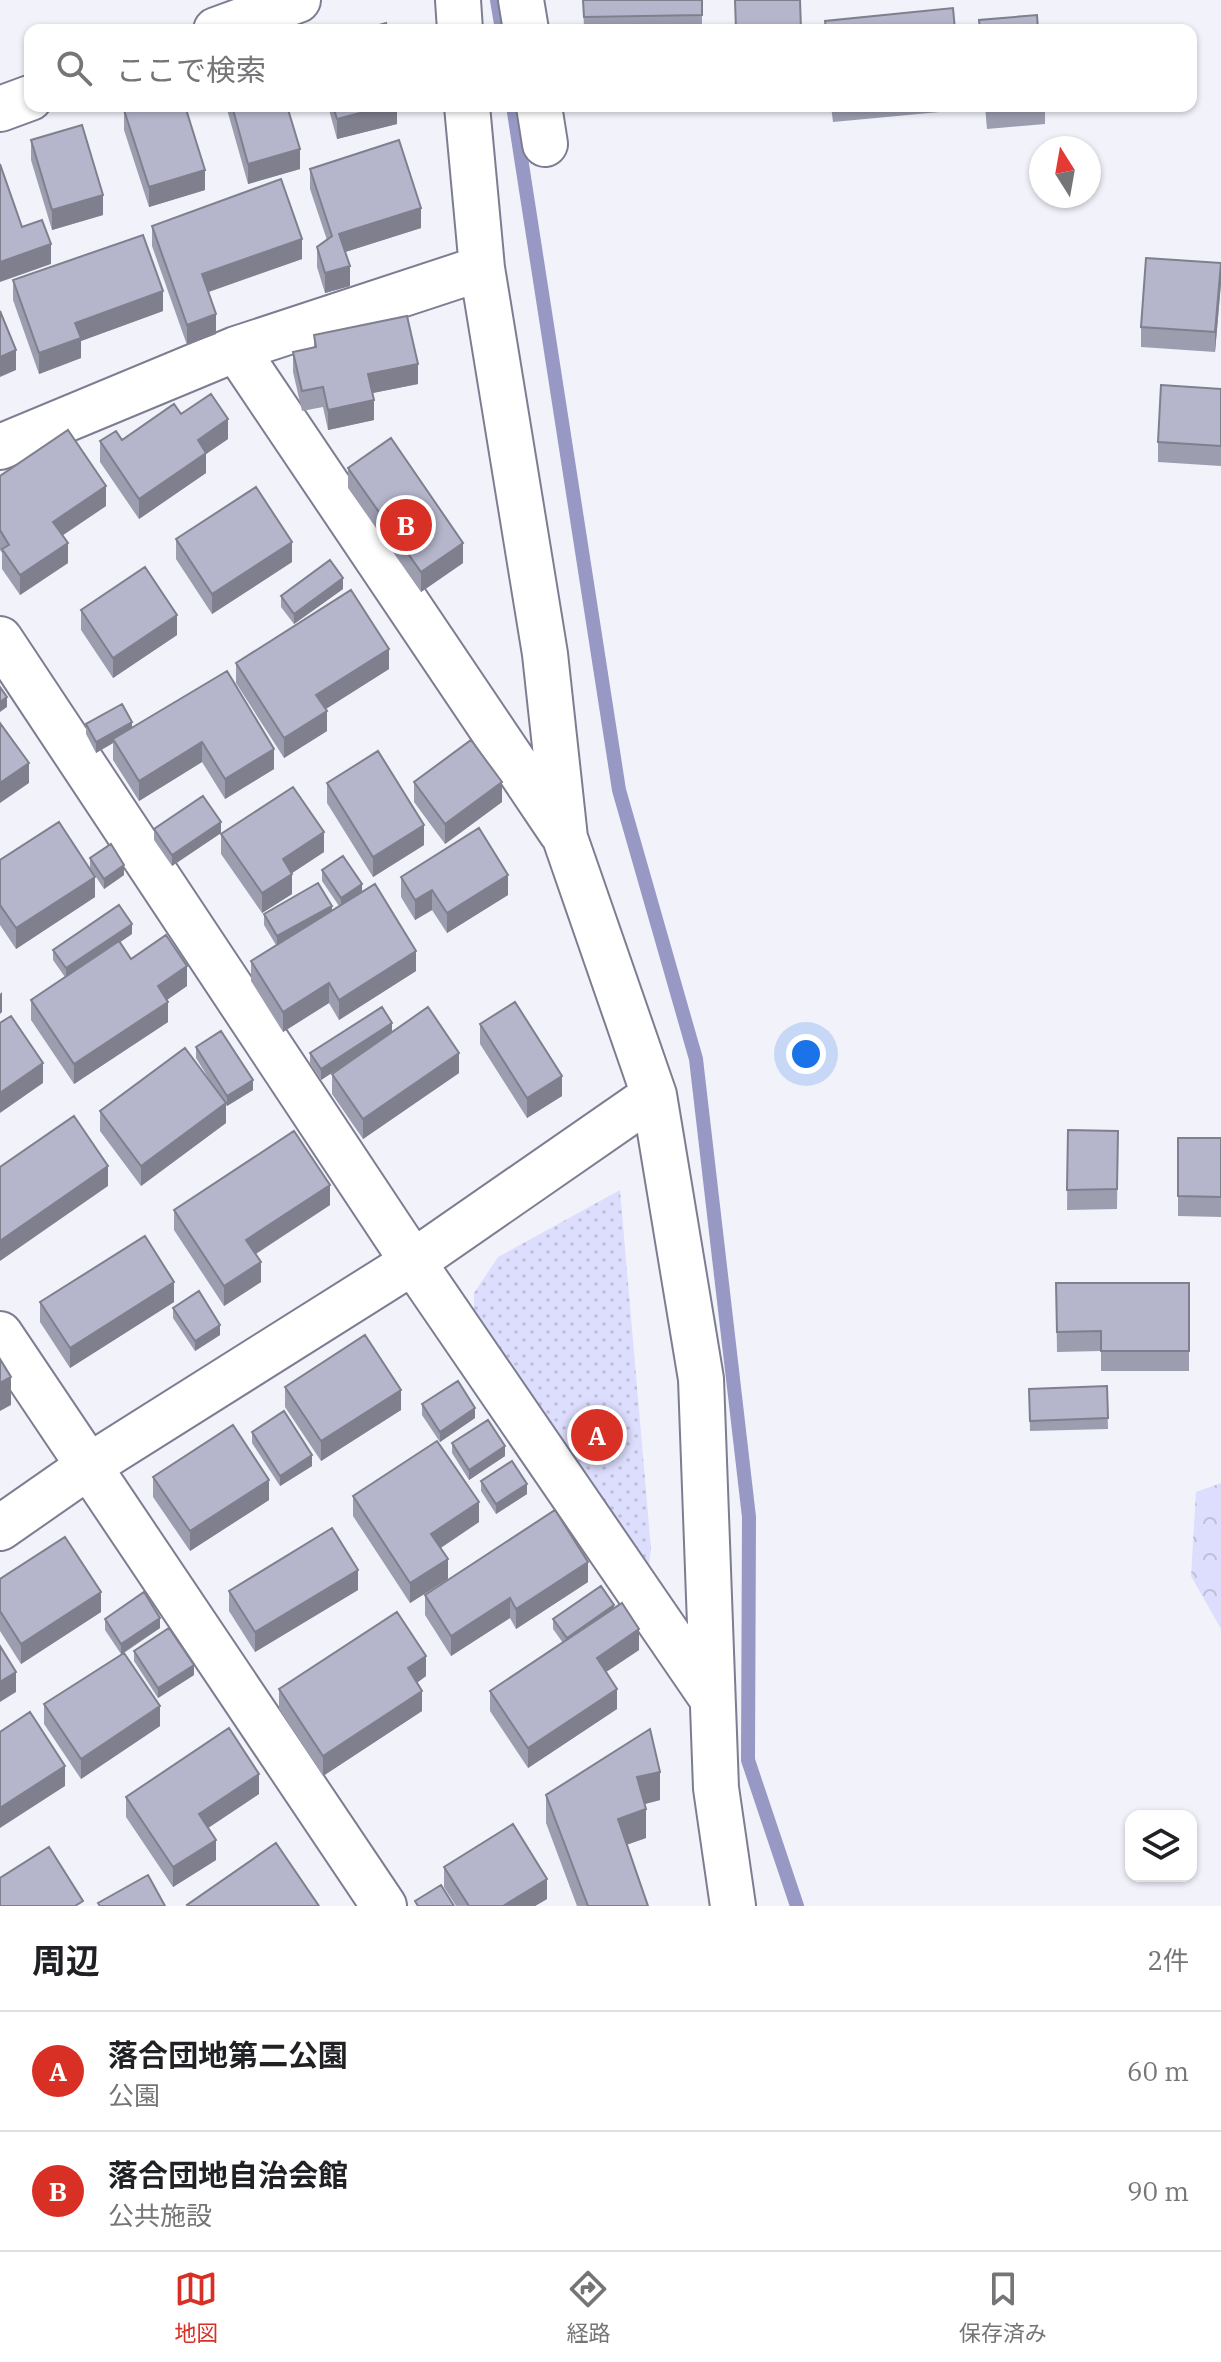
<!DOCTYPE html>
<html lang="ja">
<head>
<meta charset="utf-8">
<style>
	:root { --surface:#fff; --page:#f2f2f2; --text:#202124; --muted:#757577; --line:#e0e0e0; --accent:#d93025 }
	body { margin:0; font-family:"IBM Plex Serif","Noto Sans JP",serif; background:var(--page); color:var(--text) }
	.controls { position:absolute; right:24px; bottom:24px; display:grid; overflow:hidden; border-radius:16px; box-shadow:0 2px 6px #0004 }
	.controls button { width:72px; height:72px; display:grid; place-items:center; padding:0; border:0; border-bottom:2px solid var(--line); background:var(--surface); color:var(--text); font:40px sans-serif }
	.compass { position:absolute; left:1029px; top:136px; width:72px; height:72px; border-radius:50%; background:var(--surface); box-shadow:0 2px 6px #0004; rotate:349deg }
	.you { position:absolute; left:806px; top:1054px; width:28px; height:28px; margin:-20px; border:6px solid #fff; border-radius:50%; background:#1a73e8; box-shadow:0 0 0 12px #1a73e833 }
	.badge { display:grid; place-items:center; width:52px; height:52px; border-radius:50%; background:var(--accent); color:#fff; font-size:26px; font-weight:700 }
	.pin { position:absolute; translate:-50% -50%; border:4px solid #fff; box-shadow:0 2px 8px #0006 }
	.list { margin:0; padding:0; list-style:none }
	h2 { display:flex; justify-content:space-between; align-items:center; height:104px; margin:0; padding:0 32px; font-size:34px }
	h2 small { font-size:26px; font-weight:400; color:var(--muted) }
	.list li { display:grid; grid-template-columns:52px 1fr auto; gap:24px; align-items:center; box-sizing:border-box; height:120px; padding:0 32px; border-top:2px solid var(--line) }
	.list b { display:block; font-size:30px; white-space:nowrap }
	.list p { margin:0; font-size:26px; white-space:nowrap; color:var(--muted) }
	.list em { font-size:26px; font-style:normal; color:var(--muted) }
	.icon { flex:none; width:44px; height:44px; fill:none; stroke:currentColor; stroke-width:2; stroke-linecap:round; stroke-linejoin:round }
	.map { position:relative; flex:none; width:1221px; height:1906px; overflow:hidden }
	.search { position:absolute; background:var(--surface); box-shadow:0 2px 6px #0004; left:24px; right:24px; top:24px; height:88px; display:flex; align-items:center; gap:20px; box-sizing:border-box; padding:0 28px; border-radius:16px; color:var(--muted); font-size:30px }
	.sheet { height:344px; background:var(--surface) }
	nav { display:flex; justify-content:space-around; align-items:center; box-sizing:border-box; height:112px; border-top:2px solid var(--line); background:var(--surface); font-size:22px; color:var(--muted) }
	nav a { display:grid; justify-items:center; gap:4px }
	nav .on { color:var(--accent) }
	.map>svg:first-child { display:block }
	.grass { fill:url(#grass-dots) }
	.forest { fill:url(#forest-crowns) }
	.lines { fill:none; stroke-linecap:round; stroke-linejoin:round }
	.stream { stroke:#9798c3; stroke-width:14 }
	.street-casing { stroke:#7d7d91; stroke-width:48 }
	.street { stroke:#fff; stroke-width:44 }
	.wall { fill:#9c9daf }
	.shaded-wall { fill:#7f7f8e }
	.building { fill:#b5b6cb; stroke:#7f7f8e; stroke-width:2 }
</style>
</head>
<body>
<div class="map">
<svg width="1221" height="1906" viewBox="0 0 1221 1906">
	<defs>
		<pattern id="grass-dots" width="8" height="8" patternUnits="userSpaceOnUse" patternTransform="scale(2)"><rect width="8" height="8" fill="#dddefd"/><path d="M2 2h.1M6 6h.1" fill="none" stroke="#bebfd9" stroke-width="1.8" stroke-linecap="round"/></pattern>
		<pattern id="forest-crowns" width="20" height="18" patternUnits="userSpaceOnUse" patternTransform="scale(2)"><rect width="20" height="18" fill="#dddefd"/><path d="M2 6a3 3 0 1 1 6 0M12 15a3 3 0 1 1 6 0" fill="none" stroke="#bebfd9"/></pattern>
	</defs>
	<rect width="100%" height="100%" fill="#f2f2fb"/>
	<path class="grass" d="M620 1190 651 1549 648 1573 474 1320V1293L498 1257Z"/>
	<path class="forest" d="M1221 1483V1629L1191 1576 1196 1492Z"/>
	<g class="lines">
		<path class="stream" d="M497 0 502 30
			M513 106 619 790 696 1059 749 1517 748 1760 797 1906"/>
		<g class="street-casing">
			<path id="street" d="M458 0 460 30
				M521 0 526 30
				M216 30 298 0
				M467 106 482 268 545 654 565 838 654 1095 701 1379 716 1788 733 1906
				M539 106 545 144
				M0 109 30 98
				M236 349 561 832
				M0 447 236 349 482 268
				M0 639 413 1262 711 1697
				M0 1334 384 1906
				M0 1528 89 1466 413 1262 654 1095"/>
		</g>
		<use href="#street" class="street"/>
	</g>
	<path class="wall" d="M583 0H702V30H584Z
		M228 106H287L300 169 248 184 228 113Z
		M328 106H397V124L337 139Z
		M831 106H961V110L833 122Z
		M985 106H1045V124L987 129Z
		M124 110 205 190 149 207 124 130Z
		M31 140 103 215 52 230 31 160Z
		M310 169 421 228 345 252 350 286 325 293 317 267V247L327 240 310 189Z
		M152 226 302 259 209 292 216 334 187 345 152 246Z
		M13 280 163 311 81 341V358L39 374 13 300Z
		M1221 283 1215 352 1141 347V327Z
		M314 335 418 384 372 393 374 420 328 430 323 407 302 411 293 372V352L314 347Z
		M1221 389V466L1158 462V442Z
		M181 414 228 439 206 454V473L139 519 100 462V441L122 440Z
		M348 468 463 563 421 592 348 488Z
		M0 476 106 506 62 535 68 563 20 595 2 569V553L0 550Z
		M176 539 292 562 212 614 176 559Z
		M343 589 294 624 281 607V596Z
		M81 610 177 635 113 678 81 630Z
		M236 663 389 669 326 709 327 731 284 758 236 683Z
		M227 671 274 769 225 799 202 762 139 801 113 760V743L96 753 86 734V724L132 728Z
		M414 782 502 802 445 844 414 802Z
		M327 783 424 845 373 877 327 803Z
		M154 829 221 833 172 866 154 840Z
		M221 834 324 852 292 873V894L262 913 221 854Z
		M90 858 124 875 104 889 90 868Z
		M0 860 95 897 16 949 0 925Z
		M322 870 362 892 416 971 339 1020 329 1003 283 1032 251 981V961L276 945 264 925V914L332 911 339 906 322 881Z
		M401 877 508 895 447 933 432 910 415 920 401 897Z
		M132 934 120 942 131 959 187 986 167 1000 168 1022 74 1084 31 1020V1000L65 977 53 960V950Z
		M480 1024 562 1096 527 1118 480 1044Z
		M392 1032 459 1073 363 1139 332 1094V1074L359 1055 321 1080 310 1063V1053Z
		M196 1047 253 1090 227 1106 226 1105V1123L141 1186 100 1131V1111L214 1087 196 1058Z
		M1068 1130 1118 1131 1117 1209 1067 1210Z
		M1178 1138H1221V1217L1178 1216Z
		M330 1205 256 1254 261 1282 224 1306 174 1230V1210Z
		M1056 1283H1189V1371H1101V1351L1057 1352Z
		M40 1302H174L70 1368 40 1322Z
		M173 1308 220 1335 195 1351 173 1318Z
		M1107 1386 1108 1429 1030 1431 1029 1389Z
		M285 1387 401 1410 321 1461 285 1407Z
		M422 1404 475 1418 440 1442 422 1415Z
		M252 1432 312 1466 280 1486 252 1443Z
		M452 1443 505 1456 469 1480 452 1453Z
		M153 1477 269 1500 190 1551 153 1497Z
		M481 1481 527 1494 496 1514 481 1491Z
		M353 1496 479 1522 441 1548 448 1579 410 1603 353 1516Z
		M0 1579 101 1612 21 1664 0 1631Z
		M588 1582 516 1629 510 1618 451 1656 425 1615V1595Z
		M358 1590 255 1652 229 1611V1591Z
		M614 1608 639 1650 606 1672 617 1709 528 1768 490 1711V1691L563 1643 553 1629V1619Z
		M105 1619 160 1628 124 1653 160 1726 81 1779 44 1724V1704L121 1654 105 1630Z
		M134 1651 194 1675 158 1698 134 1661Z
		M426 1676 417 1683 422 1711 323 1776 279 1709V1689Z
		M259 1794 208 1828 216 1860 173 1887 126 1817V1797Z
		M546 1795 660 1800 645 1804 646 1838 627 1844 648 1906H577L546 1823Z
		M444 1867 547 1899 535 1906H456L444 1887Z"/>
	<path class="shaded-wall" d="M387 106H397V124L337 139V119Z
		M300 149V169L248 184V164Z
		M205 170V190L149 207V187Z
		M103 195V215L52 230V210Z
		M421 208V228L339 254V234Z
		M302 239V259L202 294V274Z
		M51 244V264L0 282V262Z
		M1221 263V283L1215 352V332Z
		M350 266V286L325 293V273Z
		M163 291V311L81 341V358L39 374V353L75 323Z
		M216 314V334L187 345V325Z
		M16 350V370L0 377V357Z
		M418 364V384L368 394V374Z
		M374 400V420L328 430V410Z
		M228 419V439L206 454V473L139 519V499L198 440Z
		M106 486V506L53 542V522Z
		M292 542V562L212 614V594Z
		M68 543V563L20 595V575Z
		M463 543V563L421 592V572Z
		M343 578V589L294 624V614Z
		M177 615V635L113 678V658Z
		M389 649V669L316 715V695Z
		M7 697V707L0 712V702Z
		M327 711V731L284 758V738Z
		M132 722V732L113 739V743L96 753V742Z
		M202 742V762L139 801V781Z
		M274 749V769L225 799V779Z
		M29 763V783L0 803V783Z
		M502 782V802L445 844V824Z
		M221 822V833L172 866V855Z
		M424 825V845L373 877V857Z
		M324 832V852L283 879V859Z
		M124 865V875L104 889V879Z
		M292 874V894L262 913V893Z
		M508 875V895L447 933V913Z
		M95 877V897L16 949V928Z
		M362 884V894L341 908V898Z
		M432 890V910L415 920V900Z
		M332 906V916L277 947V936Z
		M132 924V934L66 979V968Z
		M416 951V971L339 1020V1000Z
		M187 966V986L158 1006V986Z
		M329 983V1003L283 1032V1012Z
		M2 992V1012L0 1014V994Z
		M168 1002V1022L74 1084V1064Z
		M392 1023V1034L321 1080V1069Z
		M459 1053V1073L363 1139V1119Z
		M43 1063V1083L0 1113V1093Z
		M562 1076V1096L527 1118V1098Z
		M253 1080V1090L227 1106V1096Z
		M226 1103V1123L141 1186V1166Z
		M108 1166V1186L0 1261V1241Z
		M330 1185V1205L246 1260V1240Z
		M261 1262V1282L224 1306V1286Z
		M174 1282V1302L70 1368V1348Z
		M220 1325V1335L195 1351V1341Z
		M11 1377V1405L0 1411V1383Z
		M401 1390V1410L321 1461V1441Z
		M475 1408V1418L440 1442V1432Z
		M505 1446V1456L469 1480V1470Z
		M312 1455V1466L280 1486V1476Z
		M269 1480V1500L190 1551V1531Z
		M527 1484V1494L496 1514V1504Z
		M479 1502V1522L431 1554V1534Z
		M448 1559V1579L410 1603V1583Z
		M588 1562V1582L516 1629V1609Z
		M358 1570V1590L255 1652V1632Z
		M101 1592V1612L21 1664V1644Z
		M510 1598V1618L451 1656V1636Z
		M614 1605V1615L567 1648V1638Z
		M160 1618V1628L121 1654V1644Z
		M639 1629V1650L597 1678V1658Z
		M426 1656V1676L408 1689V1668Z
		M194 1665V1675L158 1698V1688Z
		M16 1672V1692L0 1702V1682Z
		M617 1689V1709L528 1768V1748Z
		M422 1691V1711L323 1776V1756Z
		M160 1706V1726L81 1779V1759Z
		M65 1766V1786L0 1828V1808Z
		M660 1772V1800L637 1806V1777Z
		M259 1774V1794L199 1834V1814Z
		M646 1809V1838L618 1848V1819Z
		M216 1840V1860L173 1887V1867Z
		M547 1879V1899L535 1906H503Z"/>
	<path class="building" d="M583 0H702V15L584 17Z
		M735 0H800L801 30H736Z
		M953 8 955 30H826L825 21Z
		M1037 15 1038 30H980L979 20Z
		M386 23 388 30H362Z
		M137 106H171V108L179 106H185L205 170 149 187 124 110Z
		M232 106H287L300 149 248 164Z
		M333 106H387L337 119Z
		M987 106H1019L987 109Z
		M82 125 103 195 52 210 31 140Z
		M399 140 421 208 339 234 350 266 325 273 317 247 332 236 310 169Z
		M0 164 22 227 42 220 51 244 0 262Z
		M281 179 302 239 202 274 216 314 187 325 152 226Z
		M143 235 163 291 75 323 81 338 39 353 13 280Z
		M1146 258 1221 263 1215 332 1141 327Z
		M0 311 16 350 0 357Z
		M407 316 418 364 368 374 374 400 328 410 323 387 302 391 293 352 316 347 314 335Z
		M1161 385 1221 389V446L1158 442Z
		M211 394 228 419 198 440 206 453 139 499 100 441 116 431 122 440 174 404 181 414Z
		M68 430 106 486 53 522 68 543 20 575 2 549 9 545 0 530V476Z
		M391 438 463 543 421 572 348 468Z
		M256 487 292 542 212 594 176 539Z
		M330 560 343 578 294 614 281 596Z
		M145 567 177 615 113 658 81 610Z
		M351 590 389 649 316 695 327 711 284 738 236 663Z
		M227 671 274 749 225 779 202 742 139 781 113 739Z
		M0 687 7 697 0 702Z
		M122 704 132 722 96 742 86 724Z
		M0 723 29 763 0 783Z
		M471 740 502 782 445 824 414 782Z
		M378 751 424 825 373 857 327 783Z
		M293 787 324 832 283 859 292 874 262 893 221 834Z
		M203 796 221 822 172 855 154 829Z
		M59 822 95 877 16 928 0 905V860Z
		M479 828 508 875 447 913 432 890 415 900 401 877Z
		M111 844 124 865 104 879 90 858Z
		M343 856 362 884 341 898 322 870Z
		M318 883 332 906 277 936 264 914Z
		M375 884 416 951 339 1000 329 983 283 1012 251 961Z
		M119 905 132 924 66 968 53 950Z
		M166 935 187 966 158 986 168 1002 74 1064 31 1000 119 941 131 959Z
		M515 1002 562 1076 527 1098 480 1024Z
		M382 1007 392 1023 321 1069 310 1053Z
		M428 1007 459 1053 363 1119 332 1074Z
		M11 1016 43 1063 0 1093V1023Z
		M221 1031 253 1080 227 1096 196 1047Z
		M185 1048 226 1103 141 1166 100 1111Z
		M74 1116 108 1166 0 1241V1167Z
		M1068 1130 1118 1131 1117 1189 1067 1190Z
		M294 1131 330 1185 246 1240 261 1262 224 1286 174 1210Z
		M1178 1138H1221V1197L1178 1196Z
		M145 1236 174 1282 70 1348 40 1302Z
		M1056 1283H1189V1351H1101V1331L1057 1332Z
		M199 1291 220 1325 195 1341 173 1308Z
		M365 1335 401 1390 321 1441 285 1387Z
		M0 1359 11 1377 0 1383Z
		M458 1381 475 1408 440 1432 422 1404Z
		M1107 1386 1108 1418 1030 1421 1029 1389Z
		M284 1411 312 1455 280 1476 252 1432Z
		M488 1420 505 1446 469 1470 452 1443Z
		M233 1425 269 1480 190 1531 153 1477Z
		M437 1441 479 1502 431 1534 448 1559 410 1583 353 1496Z
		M512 1461 527 1484 496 1504 481 1481Z
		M555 1510 588 1562 516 1609 510 1598 451 1636 425 1595Z
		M332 1528 358 1570 255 1632 229 1591Z
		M65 1537 101 1592 21 1644 0 1611V1579Z
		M601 1586 614 1605 567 1638 553 1619Z
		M144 1592 160 1618 121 1644 105 1619Z
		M622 1603 639 1629 597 1658 617 1689 528 1748 490 1691Z
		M397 1612 426 1656 408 1668 422 1691 323 1756 279 1689Z
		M169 1628 194 1665 158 1688 134 1651Z
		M0 1646 16 1672 0 1682Z
		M124 1653 160 1706 81 1759 44 1704Z
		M30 1712 65 1766 0 1808V1732Z
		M229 1728 259 1774 199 1814 216 1840 173 1867 126 1797Z
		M650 1729 660 1772 637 1777 646 1809 618 1819 648 1906H588L546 1795Z
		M513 1824 547 1879 503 1906H469L444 1867Z
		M276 1843 319 1906H188L187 1905Z
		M49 1847 83 1901 75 1906H0V1878Z
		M148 1875 165 1906H100L98 1903Z
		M441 1885 454 1906H418L415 1901Z"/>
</svg>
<div class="controls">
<button><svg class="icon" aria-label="layers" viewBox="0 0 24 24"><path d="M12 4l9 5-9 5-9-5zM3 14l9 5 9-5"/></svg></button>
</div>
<svg class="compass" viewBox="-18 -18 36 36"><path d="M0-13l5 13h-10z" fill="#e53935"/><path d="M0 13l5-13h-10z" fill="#757577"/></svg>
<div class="you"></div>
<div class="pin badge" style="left:597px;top:1435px">A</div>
<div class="pin badge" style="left:406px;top:525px">B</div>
<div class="search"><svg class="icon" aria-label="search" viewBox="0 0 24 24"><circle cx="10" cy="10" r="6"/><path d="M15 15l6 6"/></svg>ここで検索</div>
</div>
<section class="sheet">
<h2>周辺<small>2件</small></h2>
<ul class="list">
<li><span class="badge">A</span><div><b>落合団地第二公園</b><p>公園</p></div><em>60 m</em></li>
<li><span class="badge">B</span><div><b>落合団地自治会館</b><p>公共施設</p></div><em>90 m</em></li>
</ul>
</section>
<nav>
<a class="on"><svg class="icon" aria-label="map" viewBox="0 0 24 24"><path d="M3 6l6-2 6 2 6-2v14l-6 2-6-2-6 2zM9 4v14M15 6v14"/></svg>地図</a>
<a><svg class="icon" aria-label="directions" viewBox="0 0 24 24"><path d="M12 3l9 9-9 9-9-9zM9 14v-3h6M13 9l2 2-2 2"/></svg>経路</a>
<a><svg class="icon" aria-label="saved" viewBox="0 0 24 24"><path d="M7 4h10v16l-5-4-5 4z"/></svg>保存済み</a>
</nav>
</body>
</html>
